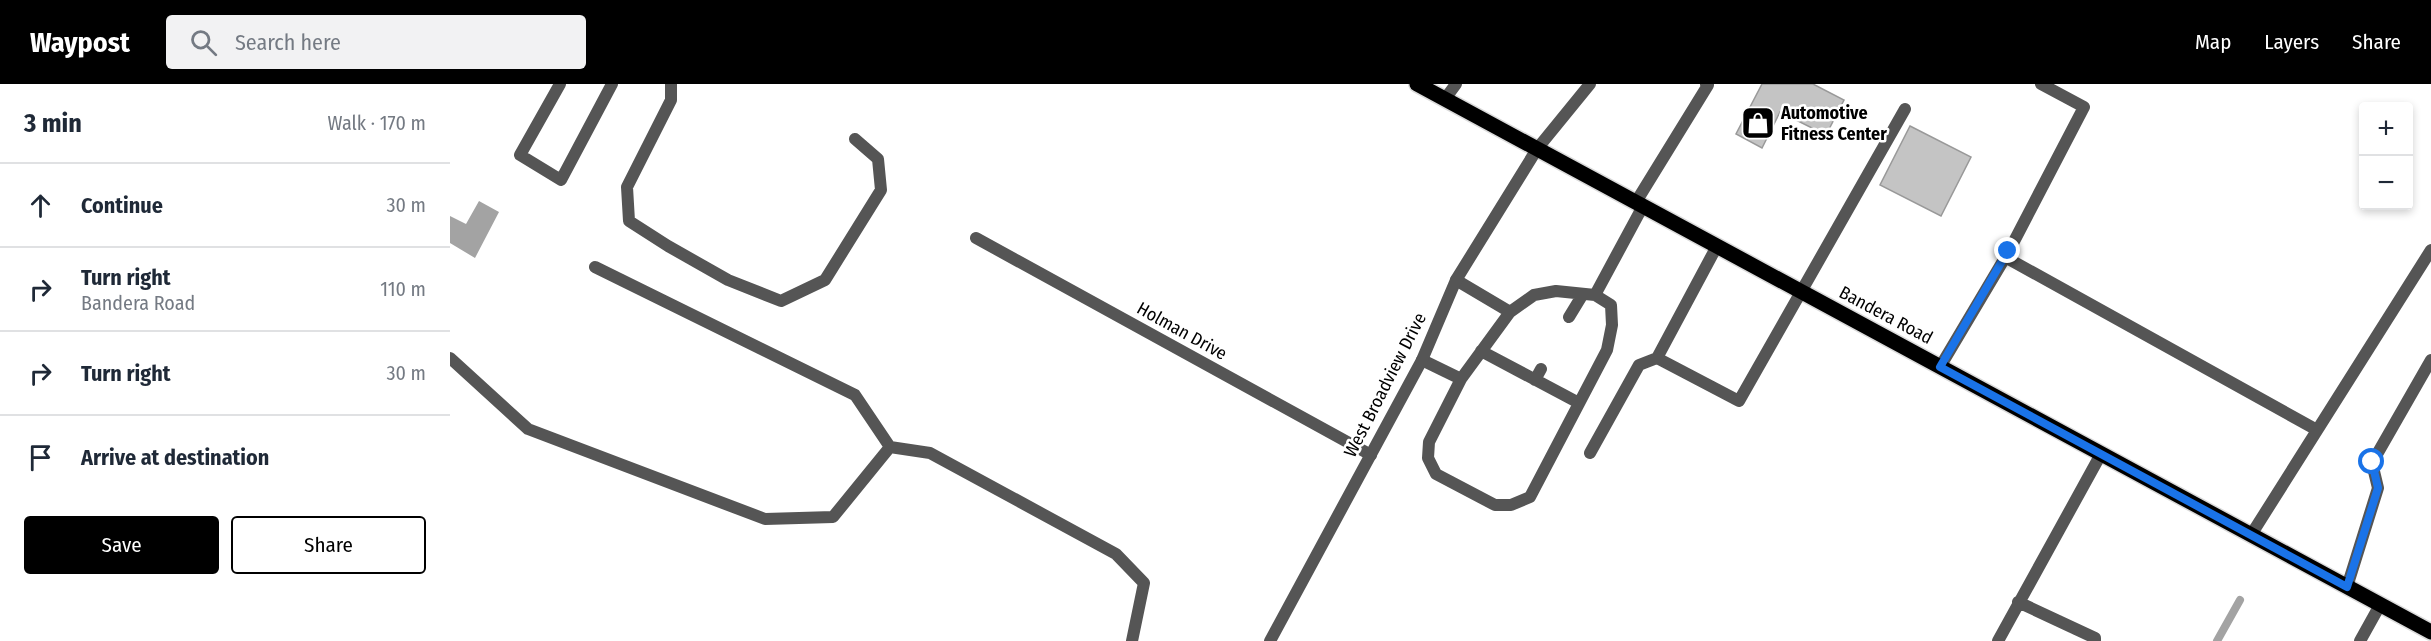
<!DOCTYPE html>
<html lang="en">
<head>
<meta charset="utf-8">
<style>
	:root { --surface:#fff; --page:#f2f2f3; --text:#1f2937; --muted:#747a83; --line:#e0e1e3; --accent:#000 }
	body { margin:0; font-family:"Fira Sans Condensed",sans-serif; background:var(--page); color:var(--text) }
	.controls { position:absolute; right:18px; top:18px; display:grid; overflow:hidden; border-radius:6px; box-shadow:0 3px 9px #0003 }
	.controls button { width:54px; height:54px; display:grid; place-items:center; padding:0; border:0; border-bottom:2px solid var(--line); background:var(--surface); color:var(--text); font:30px sans-serif }
	.stop { position:absolute; width:18px; height:18px; margin:-14px; border:4px solid #1a73e8; border-radius:50%; background:#fff }
	.stop.end { background:#1a73e8; border-color:#fff; box-shadow:0 2px 6px #0008 }
	.list { margin:0; padding:0; list-style:none }
	h2 { display:flex; justify-content:space-between; align-items:center; height:78px; margin:0; padding:0 24px; font-size:26px }
	h2 small { font-size:20px; font-weight:400; color:var(--muted) }
	.list li { display:grid; grid-template-columns:39px 1fr auto; gap:18px; align-items:center; box-sizing:border-box; height:84px; padding:0 24px; border-top:2px solid var(--line) }
	.list b { display:block; font-size:22px; white-space:nowrap }
	.list p { margin:0; font-size:20px; white-space:nowrap; color:var(--muted) }
	.list em { font-size:20px; font-style:normal; color:var(--muted) }
	.actions { display:flex; gap:12px; padding:18px 24px }
	.actions a { flex:1; padding:14px 0; border:2px solid var(--accent); border-radius:6px; text-align:center; font-size:21px; color:var(--accent) }
	.actions .main { background:var(--accent); color:#fff }
	.icon { flex:none; width:33px; height:33px; fill:none; stroke:currentColor; stroke-width:2; stroke-linecap:round; stroke-linejoin:round }
	.map { position:relative; flex:none; width:1981px; height:557px; overflow:hidden }
	header { display:flex; align-items:center; gap:36px; box-sizing:border-box; height:84px; padding:0 30px; background:var(--accent); color:#fff }
	header strong { font-size:28px }
	nav { display:flex; gap:33px; margin-inline-start:auto; font-size:21px }
	.search { width:420px; height:54px; background:var(--page); display:flex; align-items:center; gap:15px; box-sizing:border-box; padding:0 21px; border-radius:6px; color:var(--muted); font-size:22px }
	main { display:flex }
	aside { flex:1; background:var(--surface) }
	.map>svg:first-child { display:block }
	.water { fill:#a3a3a3 }
	.lines { fill:none; stroke-linecap:round; stroke-linejoin:round }
	.stream { stroke:#a3a3a3; stroke-width:8 }
	.building { fill:#c4c4c4; stroke:#999; stroke-width:1.5 }
	.primary-casing { stroke:#dbdbdb; stroke-width:18 }
	.service { stroke:#555; stroke-width:12 }
	.minor { stroke:#555; stroke-width:12 }
	.tertiary { stroke:#555; stroke-width:12 }
	.primary { stroke:#000; stroke-width:15 }
	.route { stroke:#1a73e8; stroke-width:8 }
	.labels { text-anchor:middle; stroke-width:5; stroke-linejoin:round; paint-order:stroke }
	.poi-label { font-size:18px; font-weight:bold; fill:#000; stroke:#fff; text-anchor:start }
	.street-label { font-size:18px; fill:#000; stroke:#fff }
</style>
</head>
<body>
<header>
<strong>Waypost</strong>
<div class="search"><svg class="icon" aria-label="search" viewBox="0 0 24 24"><circle cx="10" cy="10" r="6"/><path d="M15 15l6 6"/></svg>Search here</div>
<nav><a>Map</a><a>Layers</a><a>Share</a></nav>
</header>
<main>
<aside>
<h2>3 min<small>Walk · 170 m</small></h2>
<ul class="list">
<li><svg class="icon" aria-label="ahead" viewBox="0 0 24 24"><path d="M12 20V5M6 11l6-6 6 6"/></svg><div><b>Continue</b></div><em>30 m</em></li>
<li><svg class="icon" aria-label="right" viewBox="0 0 24 24"><path d="M7 20v-9h11M14 6l5 5-5 5"/></svg><div><b>Turn right</b><p>Bandera Road</p></div><em>110 m</em></li>
<li><svg class="icon" aria-label="right" viewBox="0 0 24 24"><path d="M7 20v-9h11M14 6l5 5-5 5"/></svg><div><b>Turn right</b></div><em>30 m</em></li>
<li><svg class="icon" aria-label="arrive" viewBox="0 0 24 24"><path d="M6 21V4h12l-3 4 3 4H6"/></svg><div><b>Arrive at destination</b></div></li>
</ul>
<div class="actions"><a class="main">Save</a><a>Share</a></div>
</aside>
<div class="map">
<svg width="1981" height="557" viewBox="0 0 1981 557">
	<rect width="100%" height="100%" fill="#fff"/>
	<path class="water" d="M29 117 49 128 25 174 0 159V132L16 140Z"/>
	<g class="lines">
		<path class="stream" d="M1767 557 1790 516"/>
	</g>
	<path class="building" d="M1312 0H1363L1394 16 1376 51 1330 28 1312 64 1286 50Z
		M1460 42 1521 73 1491 132 1430 101Z"/>
	<g class="lines">
		<g class="primary-casing">
			<path id="primary" d="M967 0 1981 548"/>
		</g>
		<path class="service" d="M110 0 70 71 111 96 162 0
			M221 0V16L177 103 179 137 218 162 278 196 331 217 375 196 431 106 428 75 405 55
			M995 15 1006 0
			M1186 118 1258 1 1256 0
			M1267 162 1207 274 1289 317 1455 25
			M1555 173 1867 346
			M145 183 405 311 440 363
			M1060 228 1084 211 1106 207 1145 211 1193 122
			M1119 233 1133 210
			M1031 267 1129 319
			M0 274 78 345 315 435 383 433 440 363 480 369 666 470 694 499 682 557
			M972 276 1011 295 1060 228 1006 196
			M1490 283 1559 167 1634 23 1591 0
			M1011 295 979 358 978 374 986 390 1045 421H1061L1080 413 1157 266 1162 241 1161 221 1145 211
			M1085 296 1091 285
			M1140 369 1189 281 1207 274
			M1801 451 1981 166
			M1897 503 1928 404 1922 379 1981 276
			M1568 518 1645 554V557
			M1548 557 1651 370
			M1910 557 1930 521"/>
		<path class="minor" d="M526 154 921 371"/>
		<path class="tertiary" d="M820 557 972 276 1006 196 1087 65 1140 0"/>
		<use href="#primary" class="primary"/>
	</g>
	<g class="lines">
		<path class="route" d="M1558 167 1490 283 1897 503 1928 404 1922 378"/>
	</g>
	<defs>
		<g id="shop-square" transform="scale(1.725)"><rect x="-9" y="-9" width="18" height="18" rx="4" fill="#000" stroke="#fff"/><path d="M-5-2.5h2.3a2.7 3.5 0 0 1 5.4 0H5L5.5 6h-11ZM-1.5-2.5h3a1.5 2.3 0 0 0-3 0Z" fill="#fff"/></g>
	</defs>
	<g fill-rule="evenodd">
		<use href="#shop-square" x="1308" y="39"/>
	</g>
	<g class="labels">
		<g class="poi-label">
			<text x="1331" y="35">Automotive<tspan x="1331" dy="21">Fitness Center</tspan></text>
		</g>
		<g class="street-label">
			<text transform="translate(1436 231) rotate(28)" y="6">Bandera Road</text>
			<text transform="translate(732 247) rotate(29)" y="6">Holman Drive</text>
			<text transform="translate(935 301) rotate(-63)" y="6">West Broadview Drive</text>
		</g>
	</g>
</svg>
<div class="controls">
<button>+</button>
<button>−</button>
</div>
<div class="stop" style="left:1922px;top:378px"></div>
<div class="stop end" style="left:1558px;top:167px"></div>
</div>
</main>
</body>
</html>
